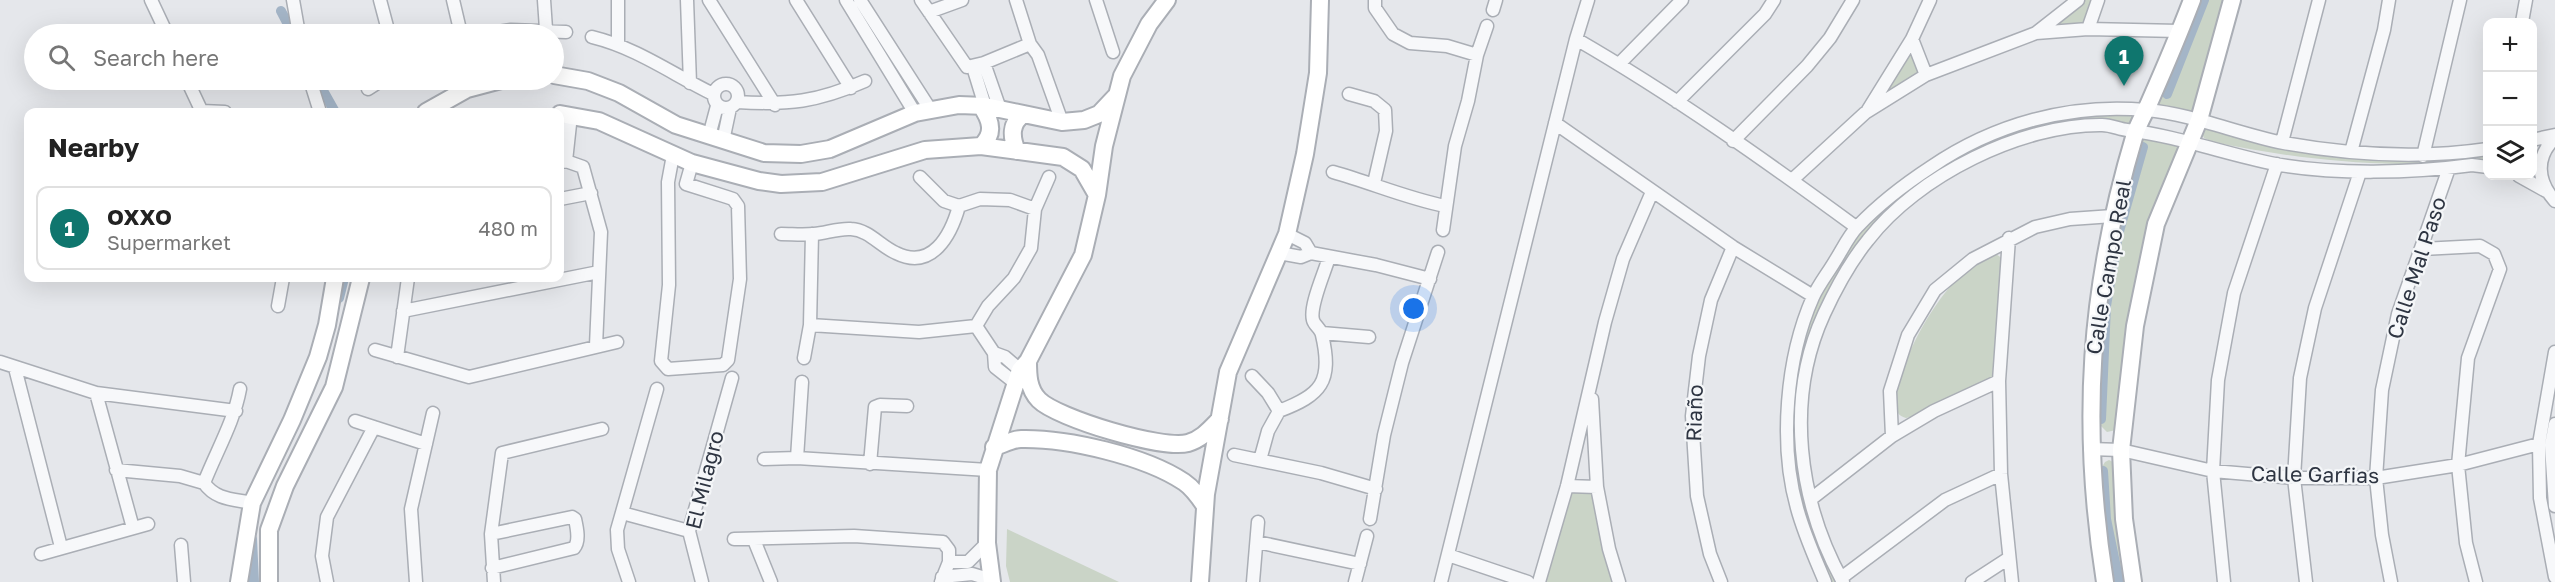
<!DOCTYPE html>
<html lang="en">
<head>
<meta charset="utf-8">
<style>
	:root { --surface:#fff; --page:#f2f2f2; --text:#222; --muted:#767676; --line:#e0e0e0; --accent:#0f766e }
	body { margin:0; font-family:"Golos Text",sans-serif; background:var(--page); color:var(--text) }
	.controls { position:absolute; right:18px; top:18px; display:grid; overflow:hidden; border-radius:12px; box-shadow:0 6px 24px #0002 }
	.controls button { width:54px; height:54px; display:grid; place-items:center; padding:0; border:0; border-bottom:2px solid var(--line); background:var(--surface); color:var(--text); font:30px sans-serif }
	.you { position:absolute; left:1414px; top:309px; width:21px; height:21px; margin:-15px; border:4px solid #fff; border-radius:50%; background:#1a73e8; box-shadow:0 0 0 9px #1a73e833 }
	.badge { display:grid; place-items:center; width:39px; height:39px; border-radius:50%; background:var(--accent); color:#fff; font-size:20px; font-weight:700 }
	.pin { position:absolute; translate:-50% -50px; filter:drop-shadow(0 2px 3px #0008) }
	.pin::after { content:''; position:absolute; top:32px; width:21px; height:18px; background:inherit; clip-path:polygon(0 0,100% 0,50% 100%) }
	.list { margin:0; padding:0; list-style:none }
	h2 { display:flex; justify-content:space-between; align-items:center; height:78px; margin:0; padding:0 24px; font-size:26px }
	h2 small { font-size:20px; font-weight:400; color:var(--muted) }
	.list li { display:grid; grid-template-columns:39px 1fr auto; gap:18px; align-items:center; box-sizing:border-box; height:84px; margin:0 12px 12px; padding:0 12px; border:2px solid var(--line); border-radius:12px }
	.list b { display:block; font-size:22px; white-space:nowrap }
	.list p { margin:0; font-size:20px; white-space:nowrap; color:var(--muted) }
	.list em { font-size:20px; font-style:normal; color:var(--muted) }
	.icon { flex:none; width:33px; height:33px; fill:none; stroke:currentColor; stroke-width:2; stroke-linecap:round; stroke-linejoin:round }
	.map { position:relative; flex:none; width:2555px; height:582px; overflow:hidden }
	.search { position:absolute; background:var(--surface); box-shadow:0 6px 24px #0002; left:24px; top:24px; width:540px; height:66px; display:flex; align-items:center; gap:15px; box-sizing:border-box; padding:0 21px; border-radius:33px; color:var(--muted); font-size:22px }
	.panel { position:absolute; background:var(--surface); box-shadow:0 6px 24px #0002; left:24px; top:108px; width:540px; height:174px; border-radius:12px }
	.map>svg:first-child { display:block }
	.green { fill:#cad4c7 }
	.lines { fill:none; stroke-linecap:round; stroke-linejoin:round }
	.canal { stroke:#a4b5c7; stroke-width:10 }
	.street-casing { stroke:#aaaeb5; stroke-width:15 }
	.secondary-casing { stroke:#aaaeb5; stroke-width:20 }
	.street { stroke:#f7f8fa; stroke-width:12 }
	.secondary { stroke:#fff; stroke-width:16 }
	.labels { text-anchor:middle; stroke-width:4.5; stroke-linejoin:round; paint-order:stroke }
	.street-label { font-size:21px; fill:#2e3542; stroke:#f4f6f8 }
</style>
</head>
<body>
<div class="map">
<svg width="2555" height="582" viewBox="0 0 2555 582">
	<rect width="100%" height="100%" fill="#e5e7eb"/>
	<path class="green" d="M2078 0H2098L2088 29 2036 33Z
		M2192 0H2232L2199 120 2146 110 2136 131 2054 128 1944 174 1869 239 1815 334 1800 448 1811 499 1843 582H1825L1796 506 1788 401 1813 296 1856 227 1946 157 2049 115 2146 110Z
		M1912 39 1926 75 1865 113Z
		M2208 126 2272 145 2487 152V159C2459 157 2429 164 2400 164 2334 163 2277 155 2213 142L2204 138 2202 134Z
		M2144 138 2176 142 2179 147 2156 208 2116 430 2107 432 2100 425 2099 395 2105 306 2138 147Z
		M1996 254 2003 259 1995 379 1922 414 1906 418C1903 417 1900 416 1898 413 1893 406 1896 394 1898 386 1907 346 1952 263 1996 254Z
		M2109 460 2117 464 2129 582H2115L2104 521 2100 470 2105 462Z
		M1567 486 1597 487 1619 582H1539Z
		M1007 529 1119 582H1010L1006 566Z"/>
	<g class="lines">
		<path class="canal" d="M281 11 293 34
			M317 80 335 112
			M2167 94 2204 0
			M339 298 344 278
			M2101 419 2106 306 2118 235 2143 147
			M2103 471 2106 519 2119 582
			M252 539 254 582"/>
		<g class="street-casing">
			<path id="street" d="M151 0 167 34
				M293 0 299 34
				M380 0 389 34
				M453 0 461 34
				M544 0 546 29
				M618 0V43
				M687 0 690 83
				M709 0 775 105
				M796 0 851 88
				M846 0 915 113
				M860 0 930 109
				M921 0 967 67 984 63 1030 44
				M1016 0 1030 44 1038 55 1062 122
				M1096 0 1113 52
				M1375 0V8L1393 34 1410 43 1447 46 1477 55
				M1493 10 1496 0
				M929 12 962 0
				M2522 22 2526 0
				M2088 29 2098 0
				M2036 33 2078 0
				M485 34 511 30 566 32
				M592 37C637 48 672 74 713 94
				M1576 39C1673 95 1766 161 1856 227
				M1912 39 1926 75
				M984 63 1000 109
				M1619 64 1682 0
				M973 67 985 106
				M187 80 202 112
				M310 80 320 112
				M714 96a12 12 0 1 1 24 0a12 12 0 1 1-24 0Z
				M368 89 382 80
				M1349 94 1374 101 1385 110 1386 131 1374 183
				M737 102C789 105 817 102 865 81
				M1677 102 1765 14 1774 0
				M1868 110 1912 39 1930 0
				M202 111 225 112
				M1555 123 1733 247 1813 296
				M709 136 717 106
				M2555 138C2535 157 2537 181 2555 201
				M2532 140 2555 135
				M723 141 730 108
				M1733 141 1807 66 1830 38 1853 0
				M2282 142 2319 0
				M2351 152 2384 30 2389 0
				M673 155 668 182 669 285 661 361 668 369 723 365 728 360 740 279 738 206 733 199 727 197 686 184 692 163
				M2423 156 2460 0
				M566 161 571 115
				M560 162 566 161 583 167 601 232 596 346
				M1333 172C1372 183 1406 198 1445 206
				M2519 176 2546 191
				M920 177 944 201 959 206 980 199 1010 200 1035 209
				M1792 180 1865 113 1926 75 2036 33 2088 29 2179 31
				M560 199 591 193
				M1443 230 1455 146 1468 101 1477 55 1487 26
				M781 234C792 234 803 235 814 234 826 233 839 228 851 229 869 230 880 246 896 253 932 271 951 235 959 206
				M1287 234 1305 243 1311 253
				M2009 238 1999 381 2001 474 2012 582
				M2422 249 2480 246 2494 254 2500 269 2468 358 2458 465 2466 543 2476 582
				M1279 253 1301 257 1311 253 1376 265 1430 279
				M278 306 283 278
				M403 311 599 272
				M810 325 919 332 976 326
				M976 326 988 306 1014 278 1031 248 1035 209 1049 177
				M976 326 994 353 995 367 1014 382
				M1322 333 1369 337
				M375 350 469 377 617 342
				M2555 352 2539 444 2540 498 2555 577
				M994 353 1005 357 1020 370
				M397 357 408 278
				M804 358 810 325 812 234
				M0 362 96 393 236 411
				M15 368 61 547
				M1252 376 1268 393 1279 411
				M96 393 133 528
				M1592 399 1597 487 1609 549 1619 582
				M355 421 426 444
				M2555 424 2551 445 2555 506
				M1892 436 1890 391 1908 335 1935 290 1973 259 2035 227 2070 219 2113 216
				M2090 449 2121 450 2213 471 2294 478H2376L2458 465 2539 444
				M1234 455 1321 473 1376 489
				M797 458 802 382
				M764 459 797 458 988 470
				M1260 460 1268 431 1279 411C1321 395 1333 382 1322 335 1321 329 1314 325 1313 320 1309 306 1325 272 1329 257
				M870 464 875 407 880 405 907 406
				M116 470 180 476 204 483C216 500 233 499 252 503
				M204 483C216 452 234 422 240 389
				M1567 486 1597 487
				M1811 499 1892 436 1934 411 1999 381
				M622 513 689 531
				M1370 519 1384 435 1402 363 1438 252
				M491 534 572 517 575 519C577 528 580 541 574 548L492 568
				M734 539 854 536 943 542 949 550V562L941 582
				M754 540 771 582
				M1257 542 1360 564
				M181 545 184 582
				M41 554 148 524
				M1448 555 1528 582
				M949 562H968L987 543
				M942 577 972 574 992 580
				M1841 578 1945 500 2001 474
				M327 582 322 556 327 517 374 427
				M416 582 411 509 433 413
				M494 582 491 534 502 453 602 429
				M629 582 618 549 617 530 657 389
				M702 582 689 531 732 378
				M1253 582 1258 522
				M1355 582 1367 536
				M1441 582 1576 39 1588 0
				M1539 582 1567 486 1605 322 1623 259 1652 192
				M1721 582 1710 554 1697 496 1692 416 1699 356 1711 300 1733 247
				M1825 582C1815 558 1804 534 1797 508 1779 444 1786 358 1813 297 1819 284 1828 273 1835 261 1842 250 1849 235 1858 226 1880 203 1905 184 1931 167 1994 124 2070 103 2146 110 2193 114 2238 134 2284 143 2351 155 2420 159 2488 149
				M1843 582C1798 501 1785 399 1824 314 1836 288 1850 262 1868 240 1917 176 2022 124 2102 125 2111 125 2119 129 2127 130 2177 136 2226 154 2275 164 2334 175 2413 173 2472 165L2488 167
				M1972 582 2009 558
				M2224 582 2213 471 2218 380 2234 293 2277 164
				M2306 582 2294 478 2300 378 2315 308 2360 172
				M2391 582 2382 535 2376 478 2382 390 2398 314 2449 168"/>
		</g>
		<g class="secondary-casing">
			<path id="secondary" d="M554 75 588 81 619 93 676 125 764 153 801 154 830 149 915 113 959 105 985 106 1062 122 1084 120 1099 114 1115 97
				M426 112 467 89 501 80
				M560 114 599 121 692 163 759 181 781 184 822 182 925 150 981 146 1063 157 1082 169 1097 195
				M981 146C995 134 991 120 981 106
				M1017 151C1011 137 1010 123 1024 114
				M1028 361C1028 374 1028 389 1039 400 1057 418 1162 450 1188 443 1202 439 1210 429 1220 419
				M994 447C1002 445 1012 439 1021 439 1067 438 1145 456 1184 482 1193 488 1199 497 1205 506
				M239 582 252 503 292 420 318 357 327 325 335 278
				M269 582V530L285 486 334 387 361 278
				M992 582 987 543 988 470 1020 370 1028 361 1083 255 1097 195 1104 146 1122 76 1149 24 1167 0
				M1200 582 1206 494 1228 372 1287 234 1305 154 1318 73 1320 0
				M2105 582C2080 424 2089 287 2135 134 2139 122 2146 111 2150 101 2165 67 2179 34 2192 0
				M2133 582 2124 519 2121 450 2135 326 2156 224 2199 120 2232 0"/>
		</g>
		<use href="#street" class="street"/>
		<use href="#secondary" class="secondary"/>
	</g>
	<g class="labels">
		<g class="street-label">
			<text transform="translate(2109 267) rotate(-80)" y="7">Calle Campo Real</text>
			<text transform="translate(2417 268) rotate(-72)" y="7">Calle Mal Paso</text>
			<text transform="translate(1695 413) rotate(-88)" y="7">Riaño</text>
			<text transform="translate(2315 475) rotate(1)" y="7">Calle Garfias</text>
			<text transform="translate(705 480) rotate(-76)" y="7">El Milagro</text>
		</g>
	</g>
</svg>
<div class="controls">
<button>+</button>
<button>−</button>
<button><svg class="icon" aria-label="layers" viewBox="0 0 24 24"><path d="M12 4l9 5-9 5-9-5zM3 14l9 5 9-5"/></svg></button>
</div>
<div class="you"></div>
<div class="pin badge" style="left:2124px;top:86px">1</div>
<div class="search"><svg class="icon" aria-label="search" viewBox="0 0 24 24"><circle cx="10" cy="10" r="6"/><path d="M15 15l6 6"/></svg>Search here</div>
<section class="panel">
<h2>Nearby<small></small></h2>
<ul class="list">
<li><span class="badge">1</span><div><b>OXXO</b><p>Supermarket</p></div><em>480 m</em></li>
</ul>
</section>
</div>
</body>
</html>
